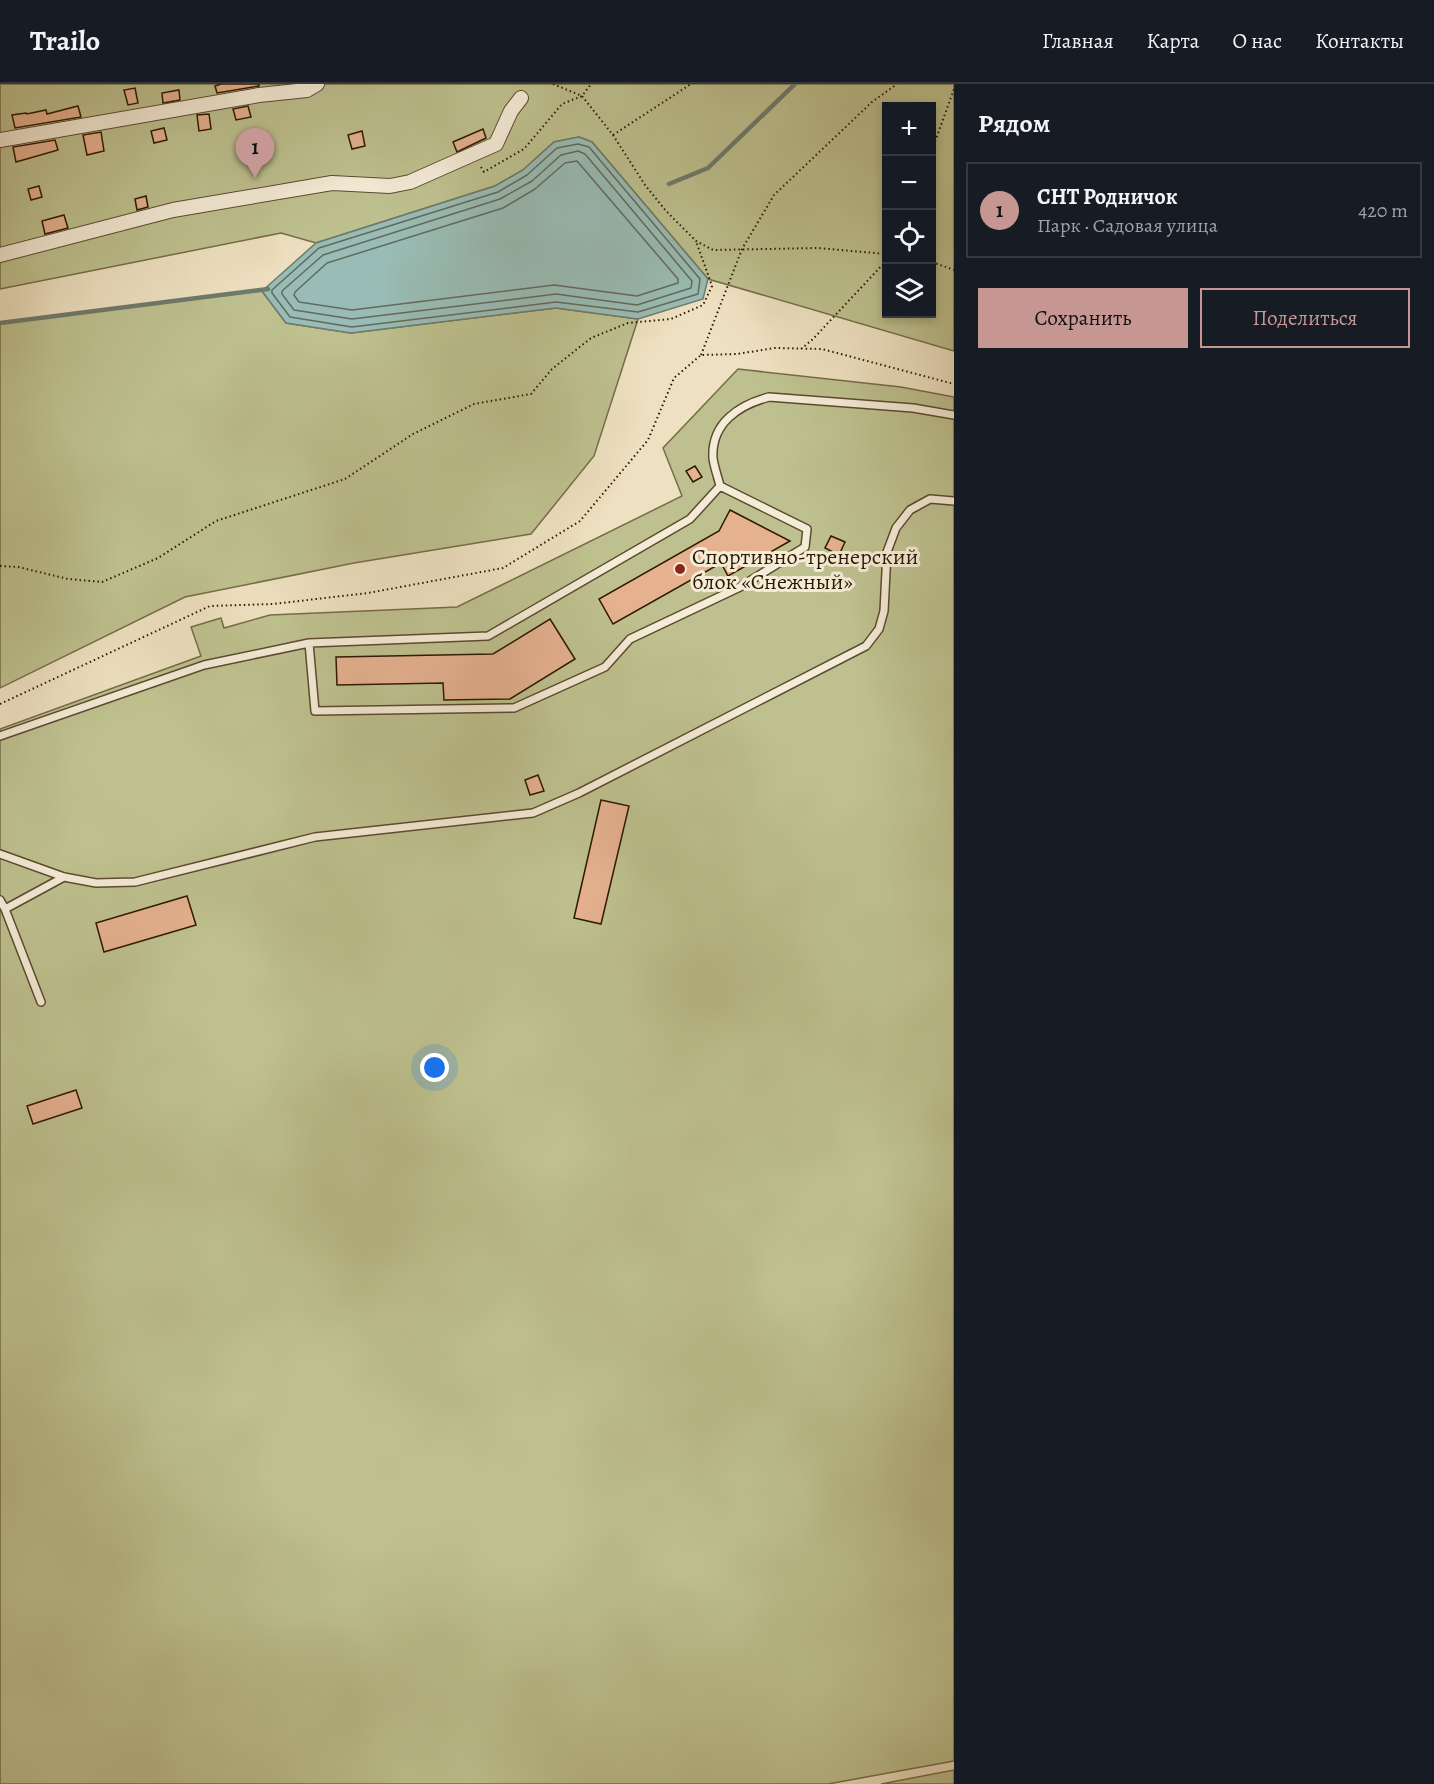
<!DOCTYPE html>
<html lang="ru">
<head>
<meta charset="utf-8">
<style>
	:root { --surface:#171b24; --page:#20242c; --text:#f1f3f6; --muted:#9ea1a6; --line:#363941; --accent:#c59692 }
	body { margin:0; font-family:Alegreya,serif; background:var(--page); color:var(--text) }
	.controls { position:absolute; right:18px; top:18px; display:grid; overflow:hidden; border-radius:0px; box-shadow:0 3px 9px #0003 }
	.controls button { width:54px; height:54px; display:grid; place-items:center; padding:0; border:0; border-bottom:2px solid var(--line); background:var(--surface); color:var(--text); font:30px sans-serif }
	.you { position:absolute; left:435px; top:984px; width:21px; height:21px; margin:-15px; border:4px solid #fff; border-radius:50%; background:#1a73e8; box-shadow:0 0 0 9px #1a73e833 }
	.badge { display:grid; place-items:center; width:39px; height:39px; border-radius:50%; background:var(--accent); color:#111; font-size:20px; font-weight:700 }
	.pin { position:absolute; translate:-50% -50px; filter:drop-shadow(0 2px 3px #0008) }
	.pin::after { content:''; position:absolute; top:32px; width:21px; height:18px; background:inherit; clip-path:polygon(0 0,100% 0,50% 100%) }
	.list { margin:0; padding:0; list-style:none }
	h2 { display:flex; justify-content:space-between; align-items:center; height:78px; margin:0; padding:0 24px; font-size:26px }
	h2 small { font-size:20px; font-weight:400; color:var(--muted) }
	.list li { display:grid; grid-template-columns:39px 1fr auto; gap:18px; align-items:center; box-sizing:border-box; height:96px; margin:0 12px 12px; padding:0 12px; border:2px solid var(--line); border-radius:0px }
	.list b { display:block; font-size:22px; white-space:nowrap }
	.list p { margin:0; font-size:20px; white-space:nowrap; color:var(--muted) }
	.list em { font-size:20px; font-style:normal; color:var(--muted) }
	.actions { display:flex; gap:12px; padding:18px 24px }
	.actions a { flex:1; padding:14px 0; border:2px solid var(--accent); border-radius:0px; text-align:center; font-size:21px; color:var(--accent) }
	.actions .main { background:var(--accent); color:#111 }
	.icon { flex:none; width:33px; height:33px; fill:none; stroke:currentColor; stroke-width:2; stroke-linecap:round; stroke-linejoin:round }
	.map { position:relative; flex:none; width:954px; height:1700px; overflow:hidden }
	header { display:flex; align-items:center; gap:36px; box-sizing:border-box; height:84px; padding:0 30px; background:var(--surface); border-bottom:2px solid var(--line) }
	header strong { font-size:28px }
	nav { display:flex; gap:33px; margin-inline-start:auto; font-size:21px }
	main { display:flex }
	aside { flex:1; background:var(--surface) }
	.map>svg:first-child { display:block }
	.green { fill:#bec18f; stroke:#766c48; stroke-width:1.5; fill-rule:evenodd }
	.water { fill:#99bdb6; stroke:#6e7b6d; stroke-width:1.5 }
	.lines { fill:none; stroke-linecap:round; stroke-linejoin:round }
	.shore { stroke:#636a5b; stroke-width:1.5 }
	.stream { stroke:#6e7b6d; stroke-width:4.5 }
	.building { fill:#e5b18f; stroke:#2d1800; stroke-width:1.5 }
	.lane-casing { stroke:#5d4a30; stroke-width:10 }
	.street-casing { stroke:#5d4a30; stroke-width:16 }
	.path { stroke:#2d1800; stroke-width:2; stroke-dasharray:1.5 3; stroke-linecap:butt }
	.lane { stroke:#f4ecd7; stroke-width:7 }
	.street { stroke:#f4ecd7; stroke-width:14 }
	.poi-dot { fill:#8f2418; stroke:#f4ecd7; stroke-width:2 }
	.labels { text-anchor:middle; stroke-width:6; stroke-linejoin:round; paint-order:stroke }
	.poi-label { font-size:22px; fill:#2d1800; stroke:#f4ecd7; text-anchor:start }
</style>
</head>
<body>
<header>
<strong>Trailo</strong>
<nav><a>Главная</a><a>Карта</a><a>О нас</a><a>Контакты</a></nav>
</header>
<main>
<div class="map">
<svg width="954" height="1700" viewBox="0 0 954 1700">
	<rect width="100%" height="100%" fill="#eee1c1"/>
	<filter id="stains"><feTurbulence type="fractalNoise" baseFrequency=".00333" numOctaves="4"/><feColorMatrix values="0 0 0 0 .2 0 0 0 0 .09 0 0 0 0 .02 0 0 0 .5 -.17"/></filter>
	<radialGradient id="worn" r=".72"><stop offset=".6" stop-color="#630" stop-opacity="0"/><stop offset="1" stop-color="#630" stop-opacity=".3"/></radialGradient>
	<path class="green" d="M0 0H954V267L708 195 592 58 579 53 554 58 523 86 495 102 316 159 281 149 0 205ZM886 22H932V230H886Z
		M262 207 286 239 351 249 556 224 638 235 594 372 531 450 354 479 185 513 0 604V239Z
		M738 285 901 303 954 313V1677L828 1700H0V645L201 572 191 543 221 534 224 544 270 531 457 523 682 412 663 364Z
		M954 1686V1700H881Z"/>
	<path class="water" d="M579 53 592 58 708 195 703 215 638 235 556 224 351 249 286 239 262 207 316 159 495 102 523 86 554 58Z"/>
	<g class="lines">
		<path class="shore" d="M578 60 589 63 700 195 698 210 638 228 556 218 352 243 290 233 272 209V206L319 164 498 108 527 91 557 64Z
			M578 67 585 70 692 197 691 204 637 221 556 210 352 235 294 226 282 210V207L323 171 500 115 532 97 561 71Z
			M577 77 678 195V199L637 212 554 201 352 226 299 218 294 211 295 208 327 179 503 124 535 105 565 79Z"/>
		<path class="stream" d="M669 100 708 84 795 0
			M0 239 268 205"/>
	</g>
	<path class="building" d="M221 0H259V2L217 9 215 2Z
		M135 4 138 19 128 21 124 6Z
		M179 6 180 16 163 19 162 9Z
		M78 22 81 33 15 44 12 31 26 29 27 30 46 26 47 30Z
		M248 22 251 33 236 36 233 25Z
		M209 30 211 45 199 47 197 31Z
		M164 44 167 56 154 59 151 47Z
		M483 45 486 54 457 68 453 58Z
		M362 47 365 62 352 65 348 51Z
		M101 48 104 67 87 71 83 51Z
		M55 56 58 66 16 78 13 63Z
		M39 102 42 113 31 116 28 105Z
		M146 112 148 123 137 126 135 115Z
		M64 131 68 144 45 150 42 137Z
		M695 382 702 393 693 398 686 387Z
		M730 426 790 457 728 492 721 479 613 540 599 515 719 447Z
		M831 452 845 458 839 471 825 464Z
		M550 535 575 575 510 615 444 616 443 599 337 601 336 573 493 570Z
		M538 691 544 707 530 711 525 696Z
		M601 716 629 722 601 840 574 834Z
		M187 812 196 841 104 868 96 839Z
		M76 1006 82 1024 33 1040 27 1022Z"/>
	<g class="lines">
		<g class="lane-casing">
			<path id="lane" d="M309 559 315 627 514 624 605 583 630 555 740 503 805 463 807 445 720 402
				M0 652 204 581 309 559 488 552 690 435 720 402C718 393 714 383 713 374 711 339 739 321 769 313L913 324 954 331
				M0 770 64 793 96 799 135 798 315 753 533 729 579 709 866 562 879 545 884 527 887 468 896 444 910 426 930 415 954 417
				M0 816 5 825 64 793
				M5 825 41 918"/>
		</g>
		<g class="street-casing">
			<path id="street" d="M0 56 259 11 307 6 317 0
				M0 171 173 126 332 99 390 102 410 98 496 60 511 27 521 14"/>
		</g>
		<path class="path" d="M553 0 582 12 613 51 645 101 666 127 696 157 713 166 818 164 886 170
			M613 51 691 0
			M932 66 954 5
			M481 83 484 88 524 65 562 20 582 12 591 0
			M932 178 954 186
			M801 265 813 255 886 177
			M701 271 742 165 774 111 872 18 897 0
			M0 482 18 483 68 495 102 498 158 474 216 437 345 395 413 350 474 320 531 310 552 285 591 254 628 239 671 235 703 221 712 202 696 157
			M0 620 210 522 273 520 368 509 503 484 580 437 648 356 674 294 701 271 737 270 775 264 822 265 954 300"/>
		<use href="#lane" class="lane"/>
		<use href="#street" class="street"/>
	</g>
	<circle class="poi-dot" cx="680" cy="485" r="6"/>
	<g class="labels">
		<g class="poi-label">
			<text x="692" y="480">Спортивно-тренерский<tspan x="692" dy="25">блок «Снежный»</tspan></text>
		</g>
	</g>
	<rect width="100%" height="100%" filter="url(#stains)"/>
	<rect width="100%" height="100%" fill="url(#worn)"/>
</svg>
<div class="controls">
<button>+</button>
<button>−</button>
<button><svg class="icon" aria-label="locate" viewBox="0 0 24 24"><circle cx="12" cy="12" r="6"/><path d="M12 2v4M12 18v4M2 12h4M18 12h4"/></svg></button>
<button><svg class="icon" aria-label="layers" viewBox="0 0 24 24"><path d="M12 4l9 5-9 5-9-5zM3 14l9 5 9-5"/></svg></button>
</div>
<div class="you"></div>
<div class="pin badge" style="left:255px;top:94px">1</div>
</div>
<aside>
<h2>Рядом<small></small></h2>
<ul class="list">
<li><span class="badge">1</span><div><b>СНТ Родничок</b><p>Парк · Садовая улица</p></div><em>420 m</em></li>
</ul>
<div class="actions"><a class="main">Сохранить</a><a>Поделиться</a></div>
</aside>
</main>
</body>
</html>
